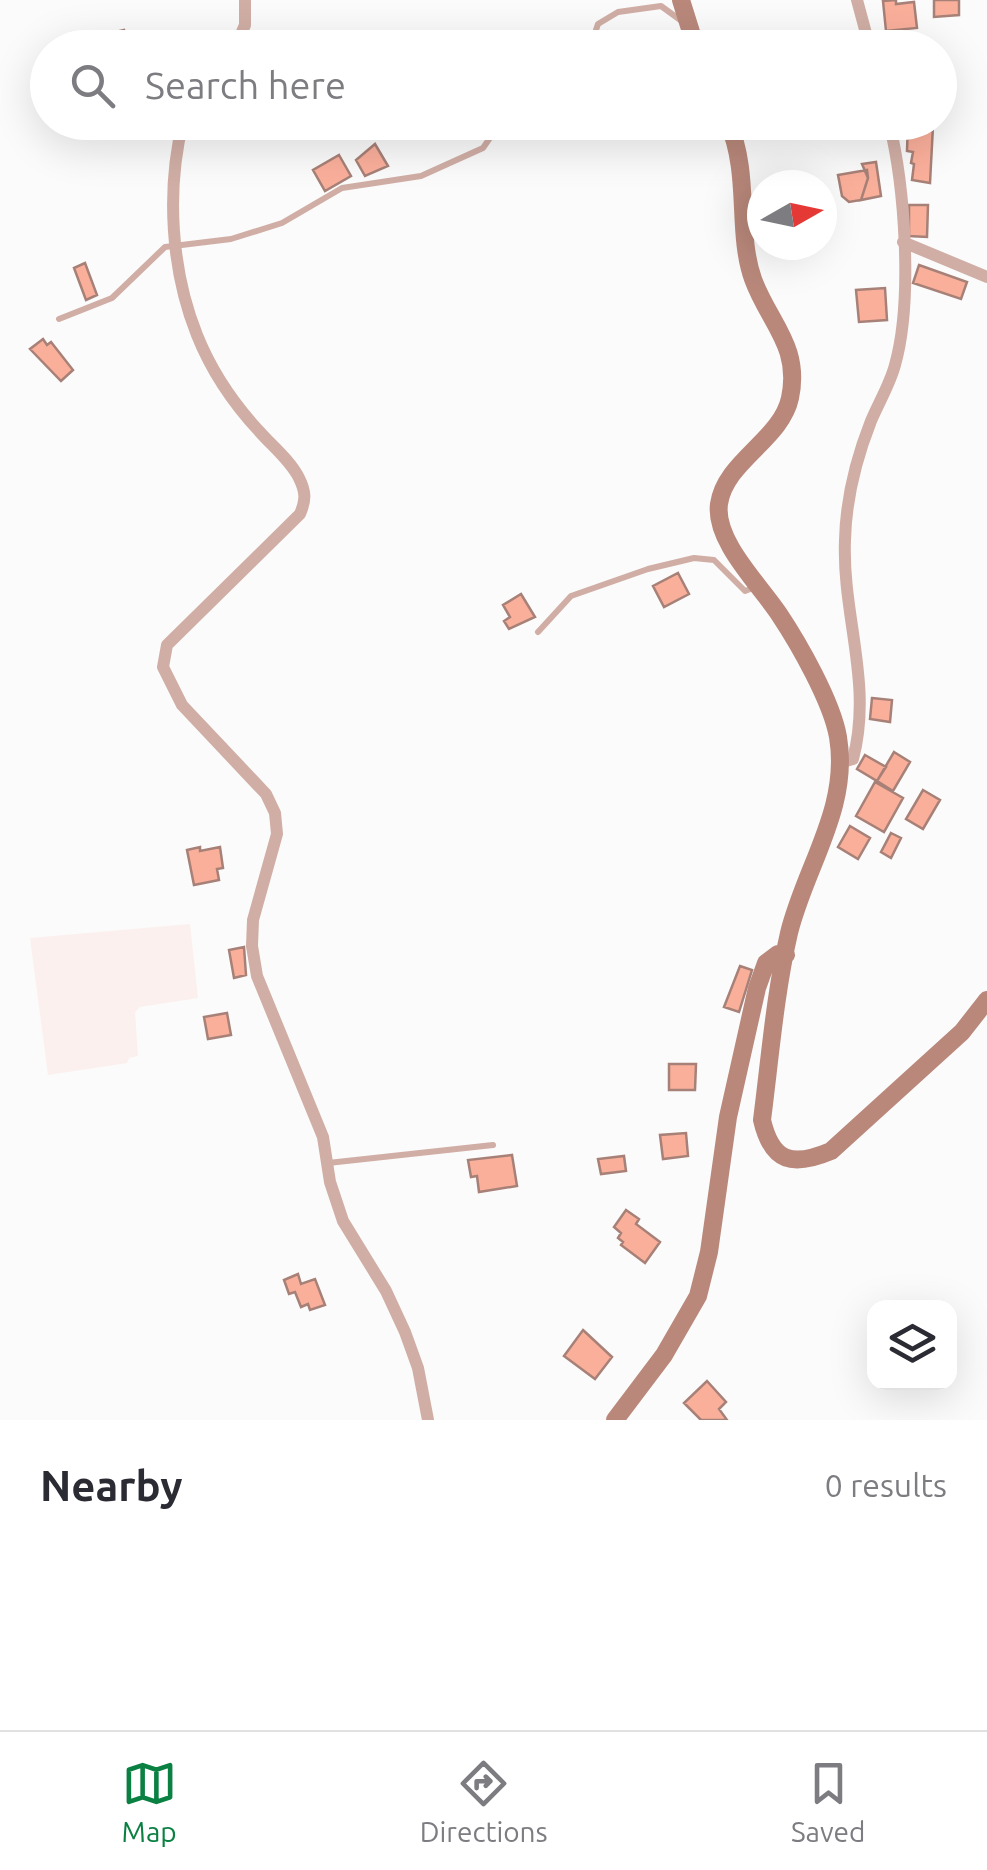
<!DOCTYPE html>
<html lang="en">
<head>
<meta charset="utf-8">
<style>
	:root { --surface:#fff; --page:#f2f2f3; --text:#2b2b33; --muted:#7c7c81; --line:#e1e1e2; --accent:#0b8043 }
	body { margin:0; font-family:Ubuntu,sans-serif; background:var(--page); color:var(--text) }
	.controls { position:absolute; right:30px; bottom:30px; display:grid; overflow:hidden; border-radius:20px; box-shadow:0 10px 40px #0002 }
	.controls button { width:90px; height:90px; display:grid; place-items:center; padding:0; border:0; border-bottom:2px solid var(--line); background:var(--surface); color:var(--text); font:50px sans-serif }
	.compass { position:absolute; left:747px; top:170px; width:90px; height:90px; border-radius:50%; background:var(--surface); box-shadow:0 10px 40px #0002; rotate:81deg }
	.list { margin:0; padding:0; list-style:none }
	h2 { display:flex; justify-content:space-between; align-items:center; height:130px; margin:0; padding:0 40px; font-size:42px }
	h2 small { font-size:32px; font-weight:400; color:var(--muted) }
	.icon { flex:none; width:55px; height:55px; fill:none; stroke:currentColor; stroke-width:2; stroke-linecap:round; stroke-linejoin:round }
	.map { position:relative; flex:none; width:987px; height:1420px; overflow:hidden }
	.search { position:absolute; background:var(--surface); box-shadow:0 10px 40px #0002; left:30px; right:30px; top:30px; height:110px; display:flex; align-items:center; gap:25px; box-sizing:border-box; padding:0 35px; border-radius:55px; color:var(--muted); font-size:38px }
	.sheet { height:310px; background:var(--surface) }
	nav { display:flex; justify-content:space-around; align-items:center; box-sizing:border-box; height:140px; border-top:2px solid var(--line); background:var(--surface); font-size:28px; color:var(--muted) }
	nav a { display:grid; justify-items:center; gap:5px }
	nav .on { color:var(--accent) }
	.map>svg:first-child { display:block }
	.built { fill:#fbf0ed }
	.building { fill:#faaf9b; stroke:#a78177; stroke-width:2.5 }
	.lines { fill:none; stroke-linecap:round; stroke-linejoin:round }
	.lane { stroke:#d0aea5; stroke-width:6 }
	.street { stroke:#d0aea5; stroke-width:12 }
	.secondary { stroke:#b9887b; stroke-width:18 }
</style>
</head>
<body>
<div class="map">
<svg width="987" height="1420" viewBox="0 0 987 1420">
	<rect width="100%" height="100%" fill="#fbfbfb"/>
	<path class="built" d="M190 924 198 998 140 1007 135 1012 138 1056 129 1058 127 1063 48 1075 30 938Z"/>
	<path class="building" d="M896 0V4L914 2 917 28 886 31 883 1Z
		M934 0H959V15L934 17Z
		M124 30 128 48H113L107 34Z
		M908 122 933 126 930 183 912 180 914 164 911 163 913 152 907 151Z
		M375 144 388 166 365 176 356 160Z
		M339 155 351 176 325 191 313 170Z
		M876 162 881 196 861 200 868 178 862 164Z
		M867 170 868 178 861 200 849 202 842 196 838 175Z
		M909 205H928L927 237 909 236Z
		M85 263 97 295 86 300 74 268Z
		M919 265 967 282 961 299 913 283Z
		M885 288 887 320 859 322 856 290Z
		M43 339 47 345 51 342 73 370 61 381 30 349Z
		M678 573 689 594 664 607 653 586Z
		M521 594 535 617 509 629 504 621 510 617 503 605Z
		M872 698 892 700 890 722 870 719Z
		M894 752 910 762 893 791 877 781Z
		M865 755 886 767 877 781 857 769Z
		M875 782 903 798 884 832 856 816Z
		M923 790 940 800 923 829 906 819Z
		M850 826 870 838 858 859 838 847Z
		M891 833 901 838 891 858 881 852Z
		M200 847V851L220 847 223 868 217 869 219 880 194 885 187 850Z
		M244 947 246 975 234 978 229 950Z
		M740 966 752 970 739 1012 724 1007Z
		M227 1013 231 1035 208 1039 204 1017Z
		M669 1064H696L695 1090H669Z
		M686 1133 688 1156 663 1159 660 1135Z
		M512 1155 517 1186 479 1192 477 1176 471 1177 468 1160Z
		M624 1156 626 1171 601 1174 598 1159Z
		M626 1210 639 1219 636 1224 660 1242 645 1263 621 1245 623 1242 618 1238 621 1233 614 1227Z
		M298 1274 301 1284 315 1279 325 1305 310 1310 308 1304 301 1307 295 1292 289 1294 284 1280Z
		M583 1330 612 1357 595 1379 564 1356Z
		M707 1381 726 1402 719 1409 727 1420H701L684 1403Z"/>
	<g class="lines">
		<path class="lane" d="M590 48 598 24 618 12 661 6 683 22
			M59 319 112 298 165 247 231 239 282 223 342 188 421 176 483 148 501 122
			M538 632 571 596 648 569 694 558 714 560 745 591 753 588
			M328 1163 493 1145"/>
		<path class="street" d="M857 0 870 48
			M235 48 245 25V0
			M183 122C166 190 171 270 197 335 211 370 233 403 259 431 272 446 290 460 299 478 306 492 306 500 300 514L167 645 163 667 182 705 266 794 275 813 277 834 253 920 252 946 257 976 323 1137 330 1182 343 1221 386 1291 405 1332 418 1368 428 1420
			M903 242 987 277
			M839 763 853 759C873 683 842 616 845 540 846 498 856 459 871 421 879 402 890 384 895 365 913 301 905 187 889 122"/>
		<path class="secondary" d="M681 0 696 48
			M728 122C751 175 736 231 753 279 769 323 801 346 790 398 781 440 725 461 719 504 714 541 760 585 779 614 799 644 832 702 838 737 850 808 805 867 789 933 775 994 770 1058 762 1120 772 1163 793 1167 831 1151L962 1032 987 1000
			M615 1420 664 1355 698 1296 709 1252 728 1117 757 988 766 963 778 954 786 955"/>
	</g>
</svg>
<div class="controls">
<button><svg class="icon" aria-label="layers" viewBox="0 0 24 24"><path d="M12 4l9 5-9 5-9-5zM3 14l9 5 9-5"/></svg></button>
</div>
<svg class="compass" viewBox="-18 -18 36 36"><path d="M0-13l5 13h-10z" fill="#e53935"/><path d="M0 13l5-13h-10z" fill="#7c7c81"/></svg>
<div class="search"><svg class="icon" aria-label="search" viewBox="0 0 24 24"><circle cx="10" cy="10" r="6"/><path d="M15 15l6 6"/></svg>Search here</div>
</div>
<section class="sheet">
<h2>Nearby<small>0 results</small></h2>
<ul class="list">
</ul>
</section>
<nav>
<a class="on"><svg class="icon" aria-label="map" viewBox="0 0 24 24"><path d="M3 6l6-2 6 2 6-2v14l-6 2-6-2-6 2zM9 4v14M15 6v14"/></svg>Map</a>
<a><svg class="icon" aria-label="directions" viewBox="0 0 24 24"><path d="M12 3l9 9-9 9-9-9zM9 14v-3h6M13 9l2 2-2 2"/></svg>Directions</a>
<a><svg class="icon" aria-label="saved" viewBox="0 0 24 24"><path d="M7 4h10v16l-5-4-5 4z"/></svg>Saved</a>
</nav>
</body>
</html>
